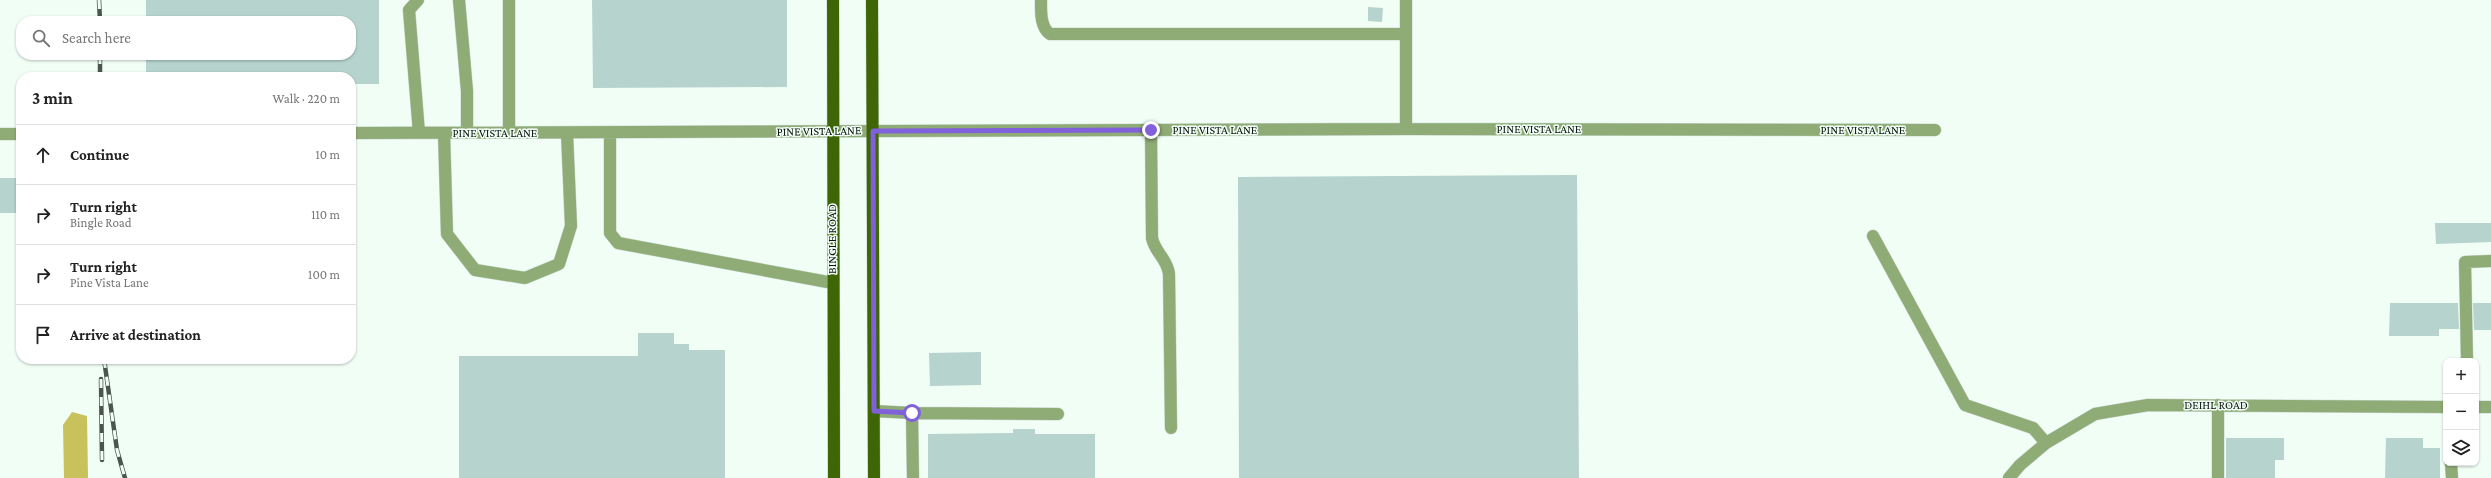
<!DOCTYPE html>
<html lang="en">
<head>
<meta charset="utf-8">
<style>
	:root { --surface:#fff; --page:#f6f6f6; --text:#222; --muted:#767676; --line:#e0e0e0 }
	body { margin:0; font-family:"Crimson Pro",serif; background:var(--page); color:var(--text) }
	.controls { position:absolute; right:12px; bottom:12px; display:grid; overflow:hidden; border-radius:8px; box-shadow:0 1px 3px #0004 }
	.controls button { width:36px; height:36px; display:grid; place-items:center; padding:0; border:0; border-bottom:1px solid var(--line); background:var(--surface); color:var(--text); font:20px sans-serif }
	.stop { position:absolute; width:12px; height:12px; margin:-9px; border:3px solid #8060db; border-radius:50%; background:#fff }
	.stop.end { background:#8060db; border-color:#fff; box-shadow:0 1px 4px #0008 }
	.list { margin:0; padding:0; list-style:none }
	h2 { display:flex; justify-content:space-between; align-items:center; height:52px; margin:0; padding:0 16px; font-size:17px }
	h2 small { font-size:13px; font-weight:400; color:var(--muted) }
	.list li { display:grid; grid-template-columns:26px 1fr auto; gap:12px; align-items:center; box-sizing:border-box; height:60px; padding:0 16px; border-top:1px solid var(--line) }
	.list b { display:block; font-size:15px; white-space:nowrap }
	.list p { margin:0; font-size:13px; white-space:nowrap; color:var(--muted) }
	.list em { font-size:13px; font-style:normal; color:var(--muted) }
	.icon { flex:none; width:22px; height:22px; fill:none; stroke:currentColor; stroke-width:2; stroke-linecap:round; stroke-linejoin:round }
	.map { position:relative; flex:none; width:2491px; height:478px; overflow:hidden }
	.search { position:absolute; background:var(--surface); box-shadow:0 1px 3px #0004; left:16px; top:16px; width:340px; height:44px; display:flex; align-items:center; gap:10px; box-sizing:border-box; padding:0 14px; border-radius:16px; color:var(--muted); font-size:15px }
	.panel { position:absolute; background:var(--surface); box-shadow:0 1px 3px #0004; left:16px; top:72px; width:340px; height:292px; border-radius:16px }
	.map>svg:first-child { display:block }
	.forest { fill:#c8c15c }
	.building { fill:#b6d3ce }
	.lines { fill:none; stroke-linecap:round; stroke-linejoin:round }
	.minor-casing { stroke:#cbd8d1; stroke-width:13 }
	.major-casing { stroke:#cbd8d1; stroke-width:13 }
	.minor { stroke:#8fac76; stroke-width:12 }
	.major { stroke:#3e6606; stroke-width:12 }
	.rail-casing { stroke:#4b554f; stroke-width:4.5 }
	.rail { stroke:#f0fef6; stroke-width:3; stroke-dasharray:9; stroke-linecap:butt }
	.route { stroke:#8060db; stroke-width:5 }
	.labels { text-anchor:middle; stroke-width:3; stroke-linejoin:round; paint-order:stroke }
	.street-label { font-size:12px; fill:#0a120d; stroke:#f0fef6 }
</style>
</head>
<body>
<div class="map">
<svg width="2491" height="478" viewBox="0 0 2491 478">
	<rect width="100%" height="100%" fill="#f0fef6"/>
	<path class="forest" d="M72 412 87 416 88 478H64L63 425Z"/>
	<path class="building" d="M146 0H379V84H351V77H146V55H351V21H146Z
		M592 0H787V87L593 88Z
		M1368 7 1383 8 1382 22 1368 21Z
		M1577 175 1579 478H1239L1238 177Z
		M0 178H21V213H0Z
		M2435 223H2491V242L2436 244Z
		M2390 303H2458L2459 329H2439V336H2389Z
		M2473 303H2491V330H2474Z
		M638 333H674V344H689V350H725V478H459V356H638Z
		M981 352V385L930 386 929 353Z
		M1013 429H1035V434H1095V478H928V434L1013 433Z
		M2226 438H2284V460H2275V478H2226Z
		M2386 438H2423V448H2440V478H2385Z"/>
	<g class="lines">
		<g class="minor-casing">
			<path id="minor" d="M418 0 409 10 419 133
				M459 0 467 91V133
				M1041 0C1041 11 1040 27 1050 34H1406
				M1406 0V129
				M1151 130 1152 238C1155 253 1167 258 1169 274L1171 428
				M351 133 1406 129 1935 130
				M444 133 447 234 475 270 525 278 559 264 571 226 567 133
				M509 133V0
				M610 133V233L618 243 833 283
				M0 134H21
				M1873 236 1965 405 2033 428 2046 443
				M2467 361 2465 262 2491 261
				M2218 405V478
				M2476 407H2491
				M874 411 912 413
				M2451 463 2452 478
				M913 478 912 413 1058 414
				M2009 478 2020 465 2046 443 2095 414 2148 405 2446 407"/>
		</g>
		<g class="major-casing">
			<path id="major" d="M833 0 834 478
				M872 0 874 478"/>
		</g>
		<use href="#minor" class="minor"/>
		<use href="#major" class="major"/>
		<g class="rail-casing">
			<path id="rail" d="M99 0 100 21
				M100 55V77
				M104 359 117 450 125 478
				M101 379 102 460"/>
		</g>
		<use href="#rail" class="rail"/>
	</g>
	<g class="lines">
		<path class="route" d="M912 413 874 411 873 131 1151 130"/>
	</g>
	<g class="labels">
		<g class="street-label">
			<text x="1539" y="133">PINE VISTA LANE</text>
			<text x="1215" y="134">PINE VISTA LANE</text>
			<text x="1863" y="134">PINE VISTA LANE</text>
			<text transform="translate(819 131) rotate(-1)" y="4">PINE VISTA LANE</text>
			<text x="495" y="137">PINE VISTA LANE</text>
			<text transform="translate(832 239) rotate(-90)" y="4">BINGLE ROAD</text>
			<text x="2216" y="409">DEIHL ROAD</text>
		</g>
	</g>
</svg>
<div class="controls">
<button>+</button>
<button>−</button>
<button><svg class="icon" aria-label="layers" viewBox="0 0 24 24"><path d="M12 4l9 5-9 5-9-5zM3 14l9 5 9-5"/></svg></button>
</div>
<div class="stop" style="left:912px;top:413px"></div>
<div class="stop end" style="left:1151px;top:130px"></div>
<div class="search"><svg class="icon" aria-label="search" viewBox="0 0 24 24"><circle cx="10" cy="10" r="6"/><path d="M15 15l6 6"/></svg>Search here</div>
<section class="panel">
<h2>3 min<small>Walk · 220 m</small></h2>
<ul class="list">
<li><svg class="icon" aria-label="ahead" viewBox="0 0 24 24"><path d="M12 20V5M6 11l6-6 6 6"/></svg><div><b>Continue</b></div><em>10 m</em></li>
<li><svg class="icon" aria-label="right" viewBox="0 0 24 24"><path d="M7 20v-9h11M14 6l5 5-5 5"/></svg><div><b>Turn right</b><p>Bingle Road</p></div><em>110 m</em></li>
<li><svg class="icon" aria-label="right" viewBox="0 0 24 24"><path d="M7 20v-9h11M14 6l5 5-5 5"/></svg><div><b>Turn right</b><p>Pine Vista Lane</p></div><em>100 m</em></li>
<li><svg class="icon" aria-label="arrive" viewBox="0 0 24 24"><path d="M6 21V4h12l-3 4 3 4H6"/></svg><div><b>Arrive at destination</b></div></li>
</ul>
</section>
</div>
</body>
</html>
